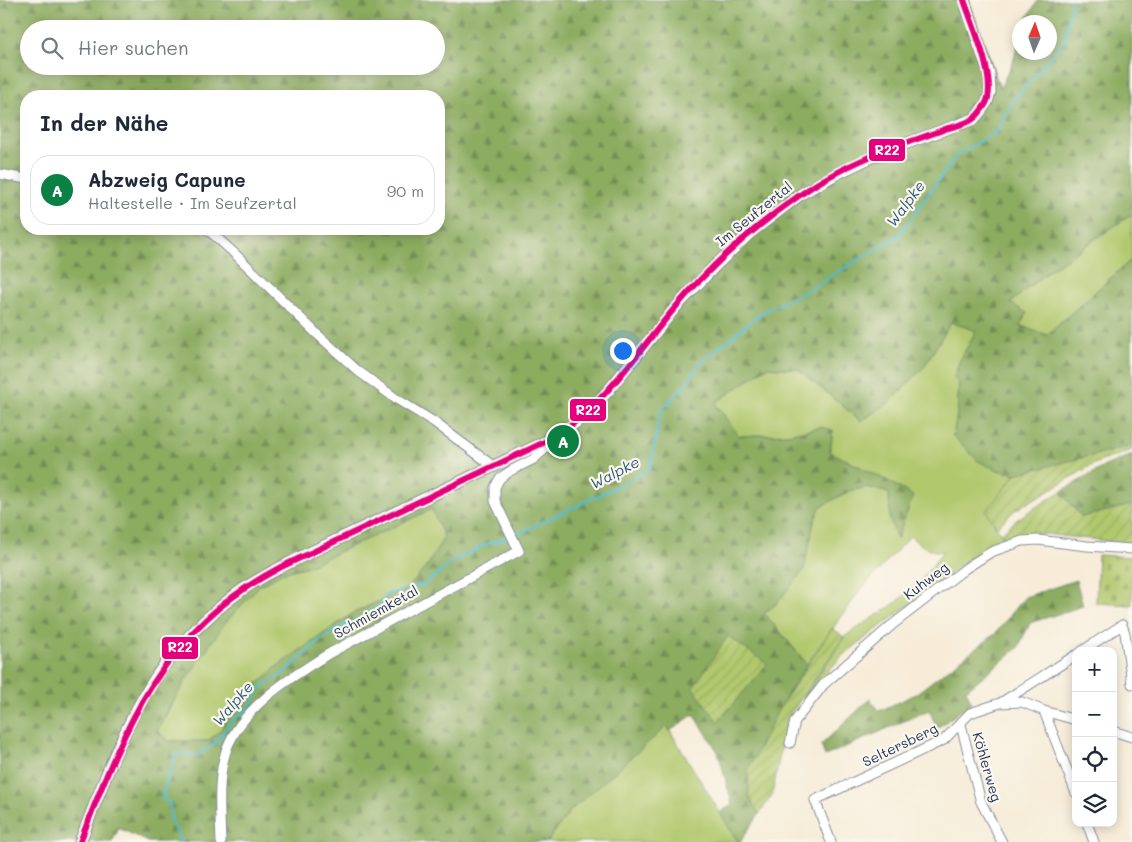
<!DOCTYPE html>
<html lang="de">
<head>
<meta charset="utf-8">
<style>
	:root { --surface:#fff; --page:#f2f2f3; --text:#1f2937; --muted:#747a83; --line:#e0e1e3; --accent:#0b8043 }
	body { margin:0; font-family:Mali,sans-serif; background:var(--page); color:var(--text) }
	.controls { position:absolute; right:15px; bottom:15px; display:grid; overflow:hidden; border-radius:10px; box-shadow:0 2px 12px #0003 }
	.controls button { width:45px; height:45px; display:grid; place-items:center; padding:0; border:0; border-bottom:1px solid var(--line); background:var(--surface); color:var(--text); font:25px sans-serif }
	.compass { position:absolute; left:1012px; top:15px; width:45px; height:45px; border-radius:50%; background:var(--surface); box-shadow:0 2px 12px #0003; rotate:2deg }
	.you { position:absolute; left:622px; top:350px; width:18px; height:18px; margin:-12px; border:4px solid #fff; border-radius:50%; background:#1a73e8; box-shadow:0 0 0 8px #1a73e833 }
	.badge { display:grid; place-items:center; width:32px; height:32px; border-radius:50%; background:var(--accent); color:#fff; font-size:16px; font-weight:700 }
	.pin { position:absolute; translate:-50% -50%; border:2px solid #fff; box-shadow:0 1px 5px #0006 }
	.list { margin:0; padding:0; list-style:none }
	h2 { display:flex; justify-content:space-between; align-items:center; height:65px; margin:0; padding:0 20px; font-size:21px }
	h2 small { font-size:16px; font-weight:400; color:var(--muted) }
	.list li { display:grid; grid-template-columns:32px 1fr auto; gap:15px; align-items:center; box-sizing:border-box; height:70px; margin:0 10px 10px; padding:0 10px; border:1px solid var(--line); border-radius:20px }
	.list b { display:block; font-size:19px; white-space:nowrap }
	.list p { margin:0; font-size:16px; white-space:nowrap; color:var(--muted) }
	.list em { font-size:16px; font-style:normal; color:var(--muted) }
	.icon { flex:none; width:28px; height:28px; fill:none; stroke:currentColor; stroke-width:2; stroke-linecap:round; stroke-linejoin:round }
	.map { position:relative; flex:none; width:1132px; height:842px; overflow:hidden }
	.search { position:absolute; background:var(--surface); box-shadow:0 2px 12px #0003; left:20px; top:20px; width:425px; height:55px; display:flex; align-items:center; gap:12px; box-sizing:border-box; padding:0 18px; border-radius:28px; color:var(--muted); font-size:19px }
	.panel { position:absolute; background:var(--surface); box-shadow:0 2px 12px #0003; left:20px; top:90px; width:425px; height:145px; border-radius:20px }
	.map>svg:first-child { display:block }
	.grass { fill:#b1c86d; stroke:#667c66 }
	.forest { fill:url(#forest-firs); stroke:#546e5f; fill-rule:evenodd }
	.cemetery { fill:url(#cemetery-stones); stroke:#667c66 }
	.garden { fill:url(#garden-furrows); stroke:#667c66 }
	.lines { fill:none; stroke-linecap:round; stroke-linejoin:round }
	.stream { stroke:#4dbac8; stroke-width:2.5 }
	.minor-casing { stroke:#888e9b; stroke-width:11 }
	.major-casing { stroke:#888e9b; stroke-width:13 }
	.minor { stroke:#fff; stroke-width:9 }
	.major { stroke:#fff; stroke-width:11 }
	.bus-1-casing { stroke:#fbf7ec; stroke-width:10 }
	.bus-1 { stroke:#e5007d; stroke-width:6 }
	.labels { text-anchor:middle; stroke-width:4.5; stroke-linejoin:round; paint-order:stroke }
	.street-label { font-size:14px; fill:#1b2f5e; stroke:#fbf7ec }
	.water-label { font-size:15px; font-style:italic; fill:#2a597e; stroke:#fbf7ec }
	.line-badge { stroke:#fbf7ec; stroke-width:2 }
	.badge-label { font-size:14px; text-anchor:middle; font-weight:bold; fill:#fff }
</style>
</head>
<body>
<div class="map">
<svg width="1132" height="842" viewBox="0 0 1132 842">
	<defs>
		<pattern id="forest-firs" width="22" height="20" patternUnits="userSpaceOnUse" patternTransform="scale(1.25)"><rect width="22" height="20" fill="#8cac60"/><path d="M5 1l3.5 6h-7zM16 11l3.5 6h-7z" fill="#728c52"/></pattern>
		<pattern id="cemetery-stones" width="16" height="16" patternUnits="userSpaceOnUse" patternTransform="scale(1.25)"><rect width="16" height="16" fill="#b1c86d"/><path d="M2 7V4a2 2 0 0 1 4 0v3zM10 15v-3a2 2 0 0 1 4 0v3z" fill="#98ac61"/></pattern>
		<pattern id="garden-furrows" width="10" height="10" patternUnits="userSpaceOnUse" patternTransform="scale(1.25)"><rect width="10" height="10" fill="#b1c86d"/><path d="M-1 1l2-2M0 10L10 0M9 11l2-2" fill="none" stroke="#98ac61"/></pattern>
	</defs>
	<rect width="100%" height="100%" fill="#fbf7ec"/>
	<filter id="ink" filterUnits="userSpaceOnUse"><feTurbulence type="fractalNoise" baseFrequency=".02" numOctaves="2"/><feDisplacementMap in="SourceGraphic" scale="10" xChannelSelector="R" yChannelSelector="G"/><feConvolveMatrix kernelMatrix="1 2 1 2 8 2 1 2 1" color-interpolation-filters="sRGB"/></filter>
	<filter id="wash" filterUnits="userSpaceOnUse"><feTurbulence type="fractalNoise" baseFrequency=".0096" numOctaves="4" result="noise"/><feDisplacementMap in="SourceGraphic" scale="20" xChannelSelector="R" yChannelSelector="G"/><feGaussianBlur stdDeviation="1.12" result="paint"/><feColorMatrix in="noise" values="0 0 0 0 0 0 0 0 0 0 0 0 0 0 0 0 0 1.4 0 .05"/><feComposite in="paint" operator="in"/></filter>
	<g filter="url(#wash)">
		<rect width="100%" height="100%" fill="#f6ecd8"/>
		<path class="grass" d="M1132 214V259L1047 335 1019 325 1010 303 1047 272Z
			M951 322 976 331 959 362V383L957 415 953 436 997 470 1016 474 1003 490 994 524 1005 539 972 557 843 655 804 697 844 637 897 602 920 581 943 552C928 551 920 545 910 536L859 592 807 664 764 613 776 604 814 522 820 507 849 491 867 487 889 493 890 520 913 496 888 481 830 452 833 430 821 427 788 434 739 436 715 403 767 367 798 369 861 421 890 402 924 367Z
			M432 509 444 537 428 565 409 587 352 614 279 665 242 698 220 731 208 741H169L157 731 185 681 225 622 259 586 281 573 308 566Z
			M667 726 738 842H547L570 811Z"/>
		<path class="forest" d="M0 0H969L1000 88 1013 62 1019 41 1020 52H1050V22H1025L1038 0H1132V214L1047 272 1010 303 1027 313 1020 326 1047 335 1132 259V446L1016 474 997 470 978 461 953 436 957 415 959 384 954 378 959 362 976 331 951 322 924 367 890 402 861 421 798 369 767 367 715 403 739 436 788 434 821 427 833 430 830 452 888 481 913 496 897 539 890 520 889 493 867 487 849 491 820 507 814 522 804 570 776 604 764 613 807 664 780 707 749 796 759 814 740 842H738L720 813 732 804 718 752 694 714 670 731 667 726 570 811 547 842H148L119 828 112 842H0ZM29 29H436V66H29ZM26 96H439V229H26ZM432 509 444 537 428 565 409 587 352 614 279 665 242 698 220 731 208 741H169L157 731 185 681 225 623 259 586 281 573 308 566Z
			M1132 455V505L1082 517 1060 492 1105 466Z
			M1076 580 1083 606 1030 623 1018 648 966 690 972 703 937 728 929 710 825 756 821 745 870 699 879 711 914 695 995 634 1025 597Z"/>
		<path class="cemetery" d="M1098 555 1132 557V605L1096 603Z"/>
		<path class="garden" d="M1132 446V450L1096 463 1015 510 997 527 986 511 1016 474Z
			M1060 492 1082 517 1132 505V544L1045 534H1024L1005 539 1001 533 1019 518Z
			M832 628 844 637 787 719 772 795 759 814 749 796 748 770 780 707Z
			M728 636 767 664 718 722 693 688Z"/>
		<g class="lines">
			<path class="stream" d="M515 535 620 485 650 468 661 410 683 388 701 362 761 313 812 288 899 235 956 156 997 131 1011 104 1065 39 1072 0
				M180 842 178 834 171 823 170 804 162 797 175 756 180 753 196 756 214 744 233 720 249 708 259 690 268 682 283 674 319 641 342 626 357 620 380 606 387 594 425 584 454 560 473 552 479 547 509 537"/>
		</g>
	</g>
	<g filter="url(#ink)">
		<g class="lines">
			<g class="minor-casing">
				<path id="minor" d="M0 174 26 179
					M207 229 233 252 317 334 358 371 395 398 434 422 493 466
					M1082 651 1122 625 1125 633 1132 684
					M1002 702 1076 655
					M1044 711 1076 793
					M961 725 981 802 1002 842
					M1113 731 1132 737
					M790 743 795 721 824 684 892 625 966 568 991 552 1022 541 1038 540 1087 546 1132 549
					M1087 823 1094 842
					M221 842C220 813 217 778 226 751 241 707 293 676 330 653L519 551 495 501V487L500 478 512 470 534 459 544 450 549 440
					M831 842 815 800 944 740 970 713 1000 703 1022 702 1044 711 1076 720"/>
			</g>
			<g class="major-casing">
				<path id="major" d="M80 842C102 786 123 727 156 677 178 645 207 616 238 593 259 577 284 566 307 554L549 440 569 428 589 411 608 391 675 308 716 265 750 233 801 194 838 173 882 152 963 123 974 119 980 112 987 102 990 92 989 74 964 0"/>
			</g>
			<use href="#minor" class="minor"/>
			<use href="#major" class="major"/>
			<g class="bus-1-casing">
				<path id="bus-1" d="M80 842C126 724 162 629 281 567L549 440C603 408 634 356 674 309 710 266 754 227 800 195 825 177 856 162 884 151 905 143 927 136 948 128 956 126 966 124 973 119 978 116 982 109 985 105 999 84 972 24 964 0"/>
			</g>
			<use href="#bus-1" class="bus-1"/>
		</g>
	</g>
	<g class="labels">
		<g class="street-label">
			<text transform="translate(754 214) rotate(-39)" y="5">Im Seufzertal</text>
			<text transform="translate(926 581) rotate(-37)" y="5">Kuhweg</text>
			<text transform="translate(376 612) rotate(-29)" y="5">Schmiemketal</text>
			<text transform="translate(900 745) rotate(-26)" y="5">Seltersberg</text>
			<text transform="translate(987 767) rotate(74)" y="5">Köhlerweg</text>
		</g>
		<g class="water-label">
			<text transform="translate(906 204) rotate(-53)" y="5">Walpke</text>
			<text transform="translate(615 473) rotate(-27)" y="5">Walpke</text>
			<text transform="translate(233 704) rotate(-49)" y="5">Walpke</text>
		</g>
	</g>
	<g class="line-badge">
		<rect x="868" y="138" width="38" height="24" rx="5" fill="#e5007d"/>
		<rect x="569" y="398" width="38" height="24" rx="5" fill="#e5007d"/>
		<rect x="161" y="636" width="38" height="24" rx="5" fill="#e5007d"/>
	</g>
	<g class="badge-label">
		<text x="887" y="155">R22</text>
		<text x="588" y="415">R22</text>
		<text x="180" y="652">R22</text>
	</g>
</svg>
<div class="controls">
<button>+</button>
<button>−</button>
<button><svg class="icon" aria-label="locate" viewBox="0 0 24 24"><circle cx="12" cy="12" r="6"/><path d="M12 2v4M12 18v4M2 12h4M18 12h4"/></svg></button>
<button><svg class="icon" aria-label="layers" viewBox="0 0 24 24"><path d="M12 4l9 5-9 5-9-5zM3 14l9 5 9-5"/></svg></button>
</div>
<svg class="compass" viewBox="-18 -18 36 36"><path d="M0-13l5 13h-10z" fill="#e53935"/><path d="M0 13l5-13h-10z" fill="#747a83"/></svg>
<div class="you"></div>
<div class="pin badge" style="left:563px;top:441px">A</div>
<div class="search"><svg class="icon" aria-label="search" viewBox="0 0 24 24"><circle cx="10" cy="10" r="6"/><path d="M15 15l6 6"/></svg>Hier suchen</div>
<section class="panel">
<h2>In der Nähe<small></small></h2>
<ul class="list">
<li><span class="badge">A</span><div><b>Abzweig Capune</b><p>Haltestelle · Im Seufzertal</p></div><em>90 m</em></li>
</ul>
</section>
</div>
</body>
</html>
